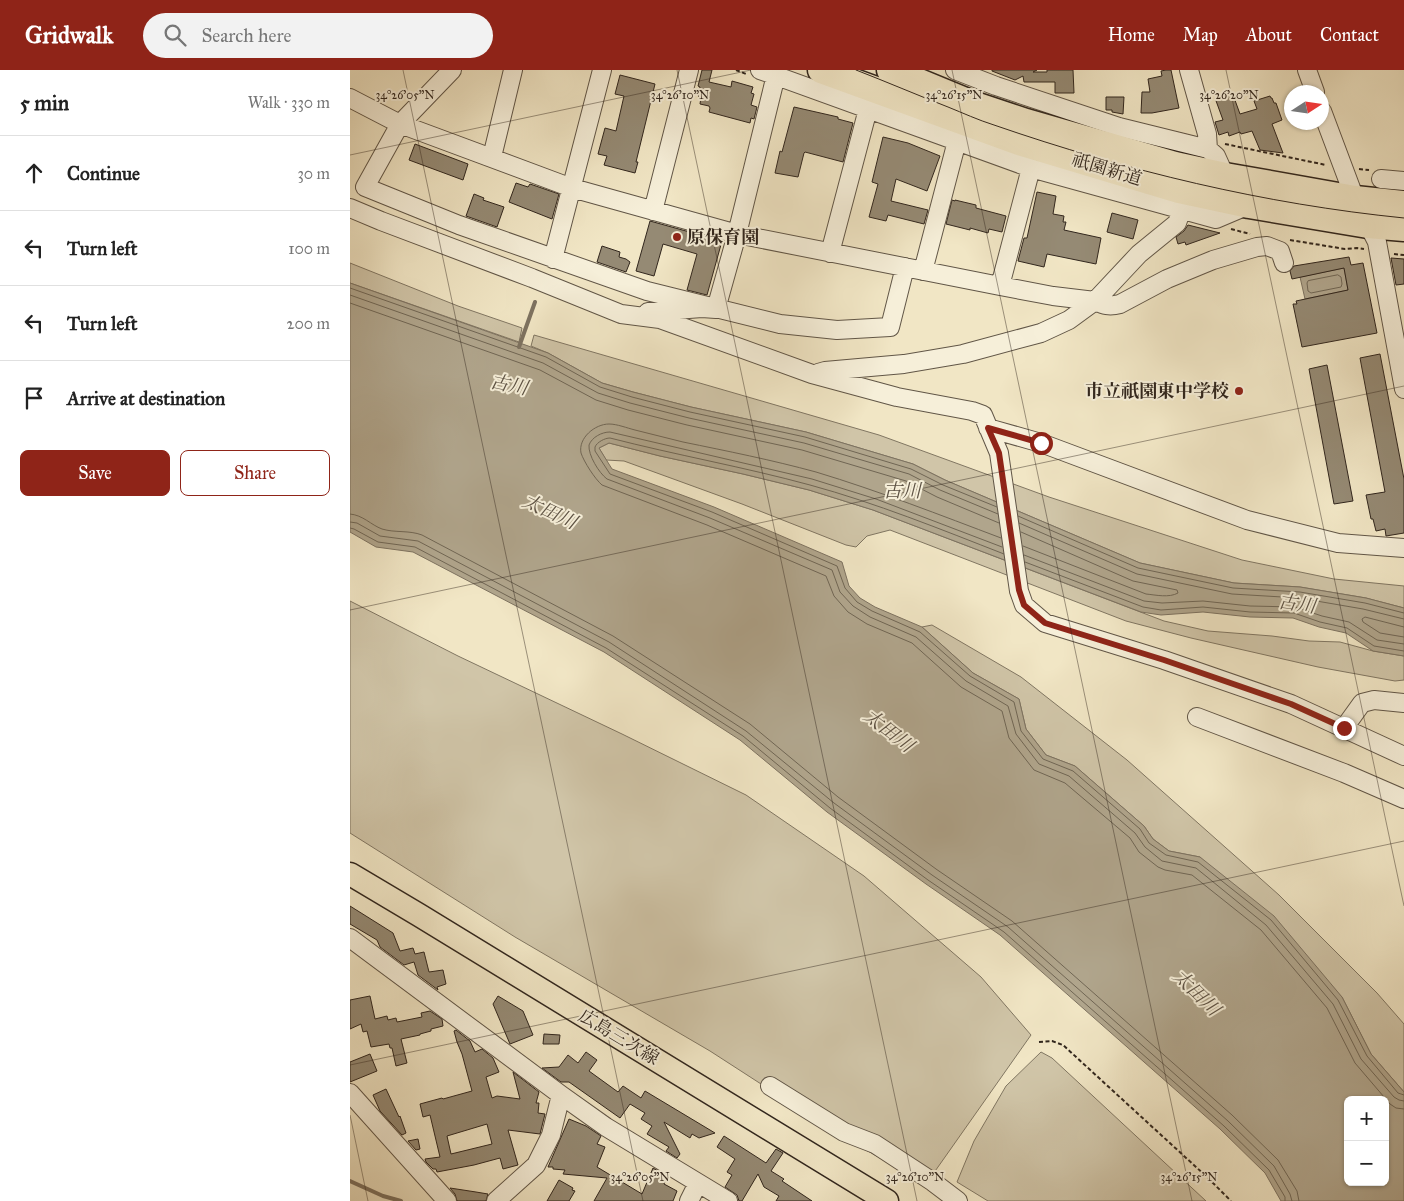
<!DOCTYPE html>
<html lang="en">
<head>
<meta charset="utf-8">
<style>
	:root { --surface:#fff; --page:#f2f2f2; --text:#222; --muted:#767676; --line:#e0e0e0; --accent:#8f2418 }
	body { margin:0; font-family:"IM FELL Great Primer","Noto Serif JP",serif; background:var(--page); color:var(--text) }
	.controls { position:absolute; right:15px; bottom:15px; display:grid; overflow:hidden; border-radius:8px; box-shadow:0 1px 4px #0004 }
	.controls button { width:45px; height:45px; display:grid; place-items:center; padding:0; border:0; border-bottom:1px solid var(--line); background:var(--surface); color:var(--text); font:25px sans-serif }
	.compass { position:absolute; left:934px; top:15px; width:45px; height:45px; border-radius:50%; background:var(--surface); box-shadow:0 1px 4px #0004; rotate:78deg }
	.stop { position:absolute; width:15px; height:15px; margin:-11px; border:4px solid #8f2418; border-radius:50%; background:#fff }
	.stop.end { background:#8f2418; border-color:#fff; box-shadow:0 1px 5px #0008 }
	.list { margin:0; padding:0; list-style:none }
	h2 { display:flex; justify-content:space-between; align-items:center; height:65px; margin:0; padding:0 20px; font-size:21px }
	h2 small { font-size:16px; font-weight:400; color:var(--muted) }
	.list li { display:grid; grid-template-columns:32px 1fr auto; gap:15px; align-items:center; box-sizing:border-box; height:75px; padding:0 20px; border-top:1px solid var(--line) }
	.list b { display:block; font-size:19px; white-space:nowrap }
	.list em { font-size:16px; font-style:normal; color:var(--muted) }
	.actions { display:flex; gap:10px; padding:15px 20px }
	.actions a { flex:1; padding:11px 0; border:1px solid var(--accent); border-radius:8px; text-align:center; font-size:18px; color:var(--accent) }
	.actions .main { background:var(--accent); color:#fff }
	.icon { flex:none; width:28px; height:28px; fill:none; stroke:currentColor; stroke-width:2; stroke-linecap:round; stroke-linejoin:round }
	.map { position:relative; flex:none; width:1054px; height:1131px; overflow:hidden }
	header { display:flex; align-items:center; gap:30px; box-sizing:border-box; height:70px; padding:0 25px; background:var(--accent); color:#fff }
	header strong { font-size:24px }
	nav { display:flex; gap:28px; margin-inline-start:auto; font-size:18px }
	.search { width:350px; height:45px; background:var(--page); display:flex; align-items:center; gap:12px; box-sizing:border-box; padding:0 18px; border-radius:28px; color:var(--muted); font-size:19px }
	main { display:flex }
	aside { flex:1; background:var(--surface) }
	.map>svg:first-child { display:block }
	.green { fill:#d0c5a8; stroke:#807662 }
	.water { fill:#b0a58c; stroke:#7d7260; fill-rule:evenodd }
	.lines { fill:none; stroke-linecap:round; stroke-linejoin:round }
	.shore { stroke:#706654; stroke-width:1 }
	.stream { stroke:#7d7260; stroke-width:4 }
	.building { fill:#958a74; stroke:#31261d; fill-rule:evenodd }
	.minor-casing { stroke:#615647; stroke-width:20 }
	.major-casing { stroke:#31261d; stroke-width:25 }
	.highway-casing { stroke:#31261d; stroke-width:29 }
	.path { stroke:#31261d; stroke-width:2; stroke-dasharray:4 2.5; stroke-linecap:butt }
	.minor { stroke:#f6efd9; stroke-width:18 }
	.major { stroke:#f1e6c5; stroke-width:22 }
	.highway { stroke:#f1e6c5; stroke-width:26 }
	.tram { stroke:#31261d; stroke-width:1 }
	.route { stroke:#8f2418; stroke-width:6 }
	.ticks { fill:none; stroke:#31261d; stroke-width:1; stroke-opacity:0.45 }
	.poi-dot { fill:#8f2418; stroke:#f6efd9; stroke-width:2 }
	.labels { text-anchor:middle; stroke-width:4; stroke-linejoin:round; paint-order:stroke }
	.street-label { font-size:18px; fill:#31261d; stroke:#f6efd9 }
	.poi-label { font-size:18px; font-weight:bold; fill:#31261d; stroke:#f6efd9; text-anchor:start }
	.water-label { font-size:19px; font-style:italic; fill:#5d5244; stroke:#f6efd9 }
	.ticks-label { font-size:12px; text-anchor:middle; fill:#31261d; stroke:#f6efd9; stroke-width:4; stroke-linejoin:round; paint-order:stroke }
</style>
</head>
<body>
<header>
<strong>Gridwalk</strong>
<div class="search"><svg class="icon" aria-label="search" viewBox="0 0 24 24"><circle cx="10" cy="10" r="6"/><path d="M15 15l6 6"/></svg>Search here</div>
<nav><a>Home</a><a>Map</a><a>About</a><a>Contact</a></nav>
</header>
<main>
<aside>
<h2>5 min<small>Walk · 330 m</small></h2>
<ul class="list">
<li><svg class="icon" aria-label="ahead" viewBox="0 0 24 24"><path d="M12 20V5M6 11l6-6 6 6"/></svg><div><b>Continue</b></div><em>30 m</em></li>
<li><svg class="icon" aria-label="left" viewBox="0 0 24 24"><path d="M17 20v-9H6M10 6l-5 5 5 5"/></svg><div><b>Turn left</b></div><em>100 m</em></li>
<li><svg class="icon" aria-label="left" viewBox="0 0 24 24"><path d="M17 20v-9H6M10 6l-5 5 5 5"/></svg><div><b>Turn left</b></div><em>200 m</em></li>
<li><svg class="icon" aria-label="arrive" viewBox="0 0 24 24"><path d="M6 21V4h12l-3 4 3 4H6"/></svg><div><b>Arrive at destination</b></div></li>
</ul>
<div class="actions"><a class="main">Save</a><a>Share</a></div>
</aside>
<div class="map">
<svg width="1054" height="1131" viewBox="0 0 1054 1131">
	<rect width="100%" height="100%" fill="#f1e6c5"/>
	<filter id="stains"><feTurbulence type="fractalNoise" baseFrequency=".004" numOctaves="4"/><feColorMatrix values="0 0 0 0 .2 0 0 0 0 .09 0 0 0 0 .02 0 0 0 .5 -.17"/></filter>
	<radialGradient id="worn" r=".72"><stop offset=".6" stop-color="#630" stop-opacity="0"/><stop offset="1" stop-color="#630" stop-opacity=".3"/></radialGradient>
	<path class="green" d="M0 193 108 236 172 258 169 272 0 213Z
		M184 265 529 365 699 427 892 490 984 509 1054 516V538L1016 528 950 517 884 513 790 493 595 410 563 394 456 362 341 337 283 322 252 313 198 283 181 276Z
		M259 373 310 386 393 404 459 420 523 440 814 551 858 561 922 566 959 571 990 572 1023 581 1054 586V610L1045 611 968 597 841 568 776 551 540 460 517 466 506 477 496 475 392 434 274 391 256 390 249 378Z
		M0 531 108 586 272 664 396 725 514 806 631 907 681 965 576 1114 493 1067 360 981 165 867 0 763Z
		M582 555 671 607 777 690 929 825 1027 923 1054 954V1022L1021 984 992 927 850 787 819 781 803 769 794 756 725 696 696 685 676 659 669 629 623 603 572 557Z
		M691 982 702 988 856 1131H638L607 1112 624 1071 656 1016Z"/>
	<path class="water" d="M994 198 998 220 955 229 950 207Z
		M0 213 198 283 252 313 283 322 341 337 456 362 563 394 595 410 790 493 884 513 950 517 1016 528 1054 538V586L1023 581 996 563 969 557 943 548 900 547 853 542 811 545 791 542 523 440 459 420 393 404 310 386 259 373 249 378 262 399 364 437 492 492 499 516 510 528 525 537 572 557 623 603 669 629 676 659 696 685 725 696 794 756 803 769 819 781 850 787 924 846 992 927 1021 984 1054 1022V1131H931L915 1103 870 1059 650 865 576 814 477 742 390 670 254 582 63 482 26 477 0 462ZM998 1030H1035V1112H998Z"/>
	<g class="lines">
		<path class="shore" d="M988 205 991 207 992 214 991 217 961 223 958 221 957 213 958 211Z
			M0 218 196 287 250 317 282 327 340 342 455 367 561 399 593 415 647 437
			M0 225 193 293 248 323 280 333 339 348 454 373 559 404 590 420 648 444
			M0 233 190 300 246 330 278 340 337 355 452 380 556 411 587 427 649 453
			M0 444C13 445 21 455 32 459 45 463 59 460 72 465L263 566 400 654 488 727 586 799 662 851 882 1045 928 1090 947 1121 949 1131
			M668 446 788 498 883 518 950 522 1015 533 1054 543
			M0 452 7 453 30 466 68 471 259 572 396 661 484 733 582 805 658 857 878 1051 924 1096 940 1124 942 1131
			M669 453 787 504 882 524 949 528 1013 539 1054 549
			M0 458 4 459 28 472 65 477 256 578 393 666 480 738 578 810 654 862 874 1056 919 1100 935 1127V1131
			M671 462 783 511 827 520 828 523C819 528 806 525 796 524L673 476
			M651 468C590 445 529 421 466 402 422 390 377 381 333 372 317 368 301 364 285 360 277 358 267 354 259 354 245 354 228 368 231 383 234 392 245 409 252 415L357 455 476 506 484 526 498 542 517 554 562 573 611 617 652 641 659 668 684 700 715 713 780 768 789 782 808 797 815 800 842 805 911 860 977 938 1005 993 1040 1034 1046 1038 1054 1039
			M652 477 526 429 462 409 260 362C252 362 242 367 239 375 238 385 249 403 257 409L360 448 482 500 490 522 503 536 520 547 566 567 616 611 658 636 666 664 689 694 719 706 785 763 795 777 812 791 846 798 916 855 983 934 1011 989 1044 1027 1049 1030 1054 1031
			M654 484C590 459 526 433 460 415 394 397 326 385 260 368 255 368 247 372 245 377V381L260 404 362 442 487 496 495 518 507 532 522 541 570 562 620 606 664 632 671 661 693 689 723 701 790 759 799 773 816 785 848 792 921 850 988 930 1017 986 1048 1023 1054 1025
			M674 485 794 531 812 533 853 531 900 536 945 537 972 546 999 552 1027 570 1054 574
			M675 492 793 537 811 540 853 537 900 542 944 543 970 552 997 558 1024 576 1054 581
			M1054 557 1015 547 1012 549 1013 552 1030 563 1054 567"/>
		<path class="stream" d="M169 277 185 232
			M0 1111 33 1126 51 1131"/>
	</g>
	<path class="building" d="M352 0H362L359 12 381 17 382 11 403 17 401 23 404 24 401 35 407 37 404 49 401 48 400 53 359 42 360 38 359 36 350 34 351 27 348 26 350 17 348 16Z
		M642 0H687L683 2H697V0H723L724 23H705V12H674L673 6 665 10 642 1Z
		M816 0H821L829 38 802 43H791L792 22H800L798 9 812 6 811 1Z
		M270 5 305 14 286 92H288L285 103 254 95 257 86 248 84 255 58 266 61 274 26 265 24Z
		M882 22 890 44 907 39 904 31 920 26 921 28H922L924 33H926L932 50 922 54 933 83 910 80 902 61 891 64 890 62 879 66 878 62 869 65 865 52 873 50 865 28Z
		M756 27H774L773 44 762 42V40H756Z
		M444 37 488 47V49L503 53 493 92 455 82 454 83 448 107 425 103 430 81 432 82Z
		M533 67 558 73 590 86 577 121 546 109 541 131 578 140 574 154 538 145 536 151 519 147 528 114 522 112Z
		M65 74 118 94 113 110 59 90Z
		M166 113 178 117 180 114 209 124 202 149 159 132Z
		M687 122 706 126 703 144 714 146 713 152H716L714 160 751 168 746 194 697 184 694 197 668 191 674 168H677Z
		M124 124 134 128 133 130 154 137 147 157 116 146Z
		M602 130 605 131V130L626 135V138L656 146 652 162 639 159 638 163 620 158V160L596 154Z
		M762 143 788 150 783 169 757 162Z
		M300 151 372 171 357 225 337 220 347 184 313 174 304 206 286 201Z
		M838 155 870 163 836 175 835 172 828 174 826 167 834 161Z
		M252 176 270 182 269 187 276 189 280 192 276 202 247 192Z
		M999 187 1001 195 1013 193 1027 263 952 277 943 234H947L946 231 998 220 994 198 942 209 940 201 944 196Z
		M1041 188 1054 189V214L1046 215Z
		M1030 284 1054 409V463L1036 466 1035 459 1026 461 1023 449H1021L1016 425 1035 422 1010 288Z
		M977 295 1003 431 984 434 959 299Z
		M0 836 43 863 50 881 63 878 65 884 74 882 79 902 93 900 96 914 87 917 88 920 68 905 64 892 54 895 30 877 27 870 0 854Z
		M20 926 25 949 37 946 38 950 46 948 47 952 72 947 71 943 80 941 92 949 93 956 81 959V961L70 964V965L51 969 57 993 46 996 42 978H40L39 974 21 977 17 961 13 962 11 954 0 959V930Z
		M148 926 173 941 183 965 160 974 143 934Z
		M106 960 120 971 125 982 132 979 143 988 149 1002 136 1007 142 1028 147 1026 170 1029 163 1002 189 1022 186 1033H189L188 1043 195 1044 190 1064 158 1060 168 1095 153 1099 150 1088 124 1095 87 1102 86 1099H83L76 1092 75 1089 90 1087 80 1045 73 1047 70 1034 92 1028 93 1029 122 1021 112 984 107 972 104 961ZM137 1054 142 1074 101 1084 97 1066Z
		M194 964 210 965 209 974H193Z
		M236 982 247 990 239 1001 268 1022 273 1016 291 1028 295 1021 365 1063 349 1068 342 1064 340 1068 314 1052 330 1084 327 1088 316 1081 319 1077 297 1064 302 1056 291 1049 295 1043 280 1034 270 1048 219 1012H211L192 998 209 997 218 985 228 993Z
		M20 984 27 1001 0 1012V992Z
		M36 1019 49 1047 50 1046 56 1063 52 1065 30 1041 23 1025Z
		M219 1049 236 1056 251 1066 247 1074 255 1077 247 1097 292 1124 303 1098 317 1106 314 1114 327 1121 323 1131H244L257 1108 213 1104 215 1100 203 1099V1097H198Z
		M374 1066 416 1093 426 1079 433 1083 421 1101 434 1109 432 1111 462 1131H426L429 1126 414 1117 408 1104 392 1131H389L387 1125 375 1117 382 1105 377 1102 385 1089 367 1077Z
		M68 1069 70 1079 66 1080 58 1071Z
		M209 1110 223 1118 222 1120 225 1121 219 1131H197Z
		M100 1118 126 1122 138 1124 136 1131H107L105 1124Z"/>
	<g class="lines">
		<g class="minor-casing">
			<path id="minor" d="M102 0 50 54 15 117 109 155 297 221 430 254 487 260 540 257 555 197
				M410 0 681 98 866 149 899 135
				M605 0 646 16 769 57 858 79 866 86 875 106
				M839 0 857 64 858 79
				M957 0 965 22
				M0 28 50 54 222 118 387 164 650 216 681 98
				M972 41 1005 129 1027 172 1054 319
				M142 87 163 0
				M1031 109 1054 111
				M0 138 31 151 182 208 271 244 310 249 462 304 547 327 622 341 633 345 649 383 669 521 674 535 695 553 814 590 941 634 1054 686
				M303 141 339 0
				M480 183 518 39
				M203 189 252 0
				M573 201 607 71 618 67
				M650 216 703 226 745 231 789 184 827 153 832 139
				M298 242 352 238 366 239 387 164 426 5
				M468 303 475 301 554 294 613 284 691 263 719 250 745 231C754 235 759 237 770 234L817 209 863 190 907 177 917 176 930 181 934 193
				M638 358 691 373 897 450 988 473 1054 478
				M847 647 994 703 1054 729
				M994 658 1012 633 1024 630 1054 633
				M0 868 211 1025 256 1057 378 1131
				M420 1016 494 1062 525 1074 583 1112 608 1131
				M0 1023 97 1131
				M146 1131 186 1095 201 1065 211 1025
				M339 1131 348 1113"/>
		</g>
		<g class="major-casing">
			<path id="major" d="M0 804 69 845 537 1131"/>
		</g>
		<g class="highway-casing">
			<path id="highway" d="M471 0 669 72 829 120 899 135 1018 155 1054 158
				M540 0 625 35 676 52 825 95 875 106 1005 129 1054 134"/>
		</g>
		<path class="path" d="M386 0 396 4
			M875 74 976 95
			M1009 99 1019 100
			M881 159 900 164
			M940 170 995 179 1007 178 1014 179
			M1044 184 1054 185
			M689 972 702 971 713 975 858 1108 881 1131"/>
		<use href="#minor" class="minor"/>
		<use href="#major" class="major"/>
		<use href="#highway" class="highway"/>
		<path class="tram" d="M506 0C537 12 567 25 598 37 613 43 628 50 644 55 777 101 914 134 1054 148"/>
	</g>
	<g class="lines">
		<path class="route" d="M691 373 638 358 649 383 669 520 674 535 695 553 814 590 941 634 994 658"/>
	</g>
	<path class="ticks" d="M53 0 293 1131M327 0 567 1131M602 0 842 1131M876 0 1054 836M0 85 401 0M0 540 1054 316M0 995 1054 771M0 1045 18 1131"/>
	<g class="poi-dot">
		<circle cx="327" cy="167" r="5"/>
		<circle cx="889" cy="321" r="5"/>
	</g>
	<g class="labels">
		<g class="street-label">
			<text transform="translate(757 99) rotate(17)" y="6">祇園新道</text>
			<text transform="translate(269 967) rotate(31)" y="6">広島三次線</text>
		</g>
		<g class="poi-label">
			<text x="337" y="173">原保育園</text>
			<text x="879" y="327" text-anchor="end">市立祇園東中学校</text>
		</g>
		<g class="water-label">
			<text transform="translate(159 314) rotate(12)" y="7">古川</text>
			<text x="552" y="427">古川</text>
			<text transform="translate(200 441) rotate(25)" y="7">太田川</text>
			<text transform="translate(947 533) rotate(8)" y="7">古川</text>
			<text transform="translate(539 660) rotate(38)" y="7">太田川</text>
			<text transform="translate(847 922) rotate(44)" y="7">太田川</text>
		</g>
	</g>
	<g class="ticks-label">
		<text x="55" y="29">34°26'05"N</text>
		<text x="330" y="29">34°26'10"N</text>
		<text x="604" y="29">34°26'15"N</text>
		<text x="879" y="29">34°26'20"N</text>
		<text x="290" y="1111">34°26'05"N</text>
		<text x="565" y="1111">34°26'10"N</text>
		<text x="839" y="1111">34°26'15"N</text>
	</g>
	<rect width="100%" height="100%" filter="url(#stains)"/>
	<rect width="100%" height="100%" fill="url(#worn)"/>
</svg>
<div class="controls">
<button>+</button>
<button>−</button>
</div>
<svg class="compass" viewBox="-18 -18 36 36"><path d="M0-13l5 13h-10z" fill="#e53935"/><path d="M0 13l5-13h-10z" fill="#767676"/></svg>
<div class="stop" style="left:691px;top:373px"></div>
<div class="stop end" style="left:994px;top:658px"></div>
</div>
</main>
</body>
</html>
